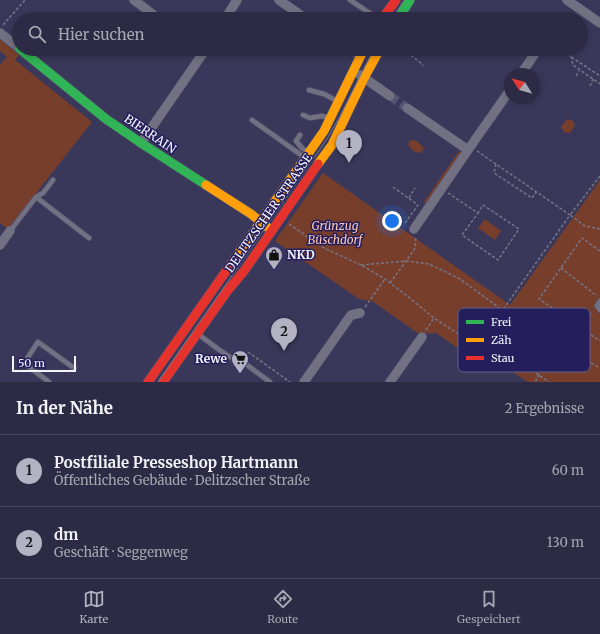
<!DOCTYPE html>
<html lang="de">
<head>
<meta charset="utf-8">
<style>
	:root { --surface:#2c2a44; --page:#38364f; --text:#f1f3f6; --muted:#a6a7b2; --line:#48465d; --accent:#b2b2c3 }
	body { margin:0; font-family:Merriweather,serif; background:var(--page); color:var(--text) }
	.compass { position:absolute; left:504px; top:68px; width:36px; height:36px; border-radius:50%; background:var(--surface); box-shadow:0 2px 6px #0003; rotate:307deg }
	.scale { position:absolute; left:12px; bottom:10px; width:64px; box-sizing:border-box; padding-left:4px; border:2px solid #f2f3fb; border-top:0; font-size:11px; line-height:14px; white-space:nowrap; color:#f2f3fb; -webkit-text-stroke:3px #241f5c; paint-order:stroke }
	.you { position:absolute; left:392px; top:221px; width:14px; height:14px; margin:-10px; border:3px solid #fff; border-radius:50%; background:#1a73e8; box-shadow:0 0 0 6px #1a73e833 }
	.badge { display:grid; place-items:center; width:26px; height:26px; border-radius:50%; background:var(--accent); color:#111; font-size:13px; font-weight:700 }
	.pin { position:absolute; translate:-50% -33px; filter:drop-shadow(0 1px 2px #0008) }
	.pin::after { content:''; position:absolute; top:21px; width:14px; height:12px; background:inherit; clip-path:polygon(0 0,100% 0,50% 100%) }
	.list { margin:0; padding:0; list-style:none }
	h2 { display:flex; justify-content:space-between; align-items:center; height:52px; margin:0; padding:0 16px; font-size:17px }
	h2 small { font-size:13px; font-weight:400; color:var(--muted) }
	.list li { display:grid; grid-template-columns:26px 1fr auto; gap:12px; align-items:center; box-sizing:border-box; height:72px; padding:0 16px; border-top:1px solid var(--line) }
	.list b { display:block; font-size:15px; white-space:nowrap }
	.list p { margin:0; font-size:13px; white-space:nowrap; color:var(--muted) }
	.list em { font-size:13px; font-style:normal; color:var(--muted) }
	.icon { flex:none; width:22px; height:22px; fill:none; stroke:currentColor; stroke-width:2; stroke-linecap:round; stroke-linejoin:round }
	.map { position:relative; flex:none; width:600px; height:382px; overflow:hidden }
	.search { position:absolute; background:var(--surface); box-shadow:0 2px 6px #0003; left:12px; right:12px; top:12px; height:44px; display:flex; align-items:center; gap:10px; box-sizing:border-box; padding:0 14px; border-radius:22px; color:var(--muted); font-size:15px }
	.sheet { height:196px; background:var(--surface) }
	nav { display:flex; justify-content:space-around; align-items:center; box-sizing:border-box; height:56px; border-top:1px solid var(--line); background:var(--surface); font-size:11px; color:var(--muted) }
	nav a { display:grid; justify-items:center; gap:2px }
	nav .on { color:var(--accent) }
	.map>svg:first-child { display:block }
	.green { fill:#783e2c }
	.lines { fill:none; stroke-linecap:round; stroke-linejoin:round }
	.street-tunnel { stroke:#565472; stroke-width:9; stroke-dasharray:9 4.5; stroke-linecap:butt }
	.lane-casing { stroke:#53516b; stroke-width:6 }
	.street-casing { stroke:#53516b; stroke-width:10 }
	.fast-casing { stroke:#53516b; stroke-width:10 }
	.slow-casing { stroke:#53516b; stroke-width:10 }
	.jam-casing { stroke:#53516b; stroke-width:10 }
	.path { stroke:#767688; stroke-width:1.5; stroke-dasharray:3 2; stroke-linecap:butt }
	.lane { stroke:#717183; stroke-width:4.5 }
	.street { stroke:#717183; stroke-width:9 }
	.fast { stroke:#30b455; stroke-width:9 }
	.slow { stroke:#ff9f0a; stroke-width:9 }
	.jam { stroke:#e5322d; stroke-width:9 }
	.tram { stroke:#787889; stroke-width:1 }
	.labels { text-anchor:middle; stroke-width:3; stroke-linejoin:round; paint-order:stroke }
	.street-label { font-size:12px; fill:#f2f3fb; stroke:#241f5c }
	.park-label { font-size:12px; font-style:italic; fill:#fec8b4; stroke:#241f5c }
	.poi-label { font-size:12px; font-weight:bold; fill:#f2f3fb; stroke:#241f5c; text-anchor:start }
	.key { fill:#241f5c; stroke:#625f8c; stroke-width:1 }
	.key-label { font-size:11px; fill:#f2f3fb }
</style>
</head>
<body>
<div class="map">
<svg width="600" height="382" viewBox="0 0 600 382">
	<rect width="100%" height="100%" fill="#3a385a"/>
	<path class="green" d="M0 39 19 55 15 60 92 122 8 229 0 223V65L7 57 0 51Z
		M567 119 572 120 575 125 570 133 564 132 561 127Z
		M411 140C417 140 421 144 424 149L420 153C415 153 410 149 408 144Z
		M459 151 460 155 427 204 424 202Z
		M323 173 510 305 600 180V382H528L507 368 493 363 488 369 436 333 419 334 372 301 359 299 275 241Z
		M485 219 501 231 495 240 478 228Z"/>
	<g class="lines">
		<path class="street-tunnel" d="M390 96 407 108"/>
		<g class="lane-casing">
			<path id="lane" d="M350 0 371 14
				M367 19 371 14 379 19
				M309 90 324 94 337 101
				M303 115 310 118 322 116 329 118
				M252 120 304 157
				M300 135 296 141 302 148 308 152
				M36 197 43 193 53 180
				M10 231 36 197 89 238
				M600 301 597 306 600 310
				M198 334 218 349 239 363 247 365 270 382
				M49 382 24 363 38 342 74 368"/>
		</g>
		<g class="street-casing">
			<path id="street" d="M134 0 159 19
				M279 0 306 19
				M567 0 600 23
				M225 19 237 0
				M0 33 19 48
				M349 49 361 55
				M521 74 538 49
				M360 75 390 96
				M407 108 468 150 414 229
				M141 143 206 49
				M468 150 510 90
				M0 245 10 231
				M304 382 351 315 360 313
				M390 382 422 337"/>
		</g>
		<g class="fast-casing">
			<path id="fast" d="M398 19 410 0
				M20 49 106 119 141 143 206 185"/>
		</g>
		<g class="slow-casing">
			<path id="slow" d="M318 164 332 145 364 78 380 49
				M206 185 251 214 267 227
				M236 257 324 131 364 49"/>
		</g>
		<g class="jam-casing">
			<path id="jam" d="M382 19 396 0
				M148 382 236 257
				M163 382 228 290 244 271 318 164"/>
		</g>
		<path class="path" d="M3 25 25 0
			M403 49 422 64 423 66
			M559 49 600 76
			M571 56 573 65 600 84
			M576 76 579 71
			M590 86 593 79
			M477 151 570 215 502 311
			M496 164 494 173 532 198 536 192
			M600 176 570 215 585 226 600 229
			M393 187 418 205 405 223
			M448 193 478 213 462 235 498 260 519 229 483 205 478 213
			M409 198 415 188
			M289 224 324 248 361 265 385 279 406 295 434 318 472 343 498 352 521 363 549 382
			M600 251 582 238 539 299 600 341
			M361 265 406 261 429 264 450 274 460 279 497 306 539 346V375L535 382
			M561 268 597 296
			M390 283 406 261 415 248 416 236
			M365 307 385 279
			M580 327 592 312
			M426 330 434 318
			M539 346C560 350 581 356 600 368
			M248 352 290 382"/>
		<use href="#lane" class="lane"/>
		<use href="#street" class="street"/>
		<use href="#fast" class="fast"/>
		<use href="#slow" class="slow"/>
		<use href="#jam" class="jam"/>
		<path class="tram" d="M392 19 404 0
			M158 382 327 139 339 118 374 49"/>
	</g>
	<defs>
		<g id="shop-pin" transform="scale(0.9)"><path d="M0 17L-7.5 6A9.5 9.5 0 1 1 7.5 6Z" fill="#b2b2c3" stroke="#241f5c"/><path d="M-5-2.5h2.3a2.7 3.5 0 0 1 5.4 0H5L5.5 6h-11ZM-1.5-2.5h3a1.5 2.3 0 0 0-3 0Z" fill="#111"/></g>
		<g id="supermarket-pin" transform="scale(0.9)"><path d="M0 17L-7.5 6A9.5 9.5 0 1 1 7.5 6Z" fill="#b2b2c3" stroke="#241f5c"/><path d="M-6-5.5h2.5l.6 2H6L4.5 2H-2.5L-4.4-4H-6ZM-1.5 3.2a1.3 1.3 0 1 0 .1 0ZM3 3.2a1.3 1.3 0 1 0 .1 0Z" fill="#111"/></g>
	</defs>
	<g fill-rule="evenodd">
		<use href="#shop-pin" x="274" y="255"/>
		<use href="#supermarket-pin" x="240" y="359"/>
	</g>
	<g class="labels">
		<g class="street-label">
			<text transform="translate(150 134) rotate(34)" y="4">BIERRAIN</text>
			<text transform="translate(269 213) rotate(-55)" y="4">DELITZSCHER STRASSE</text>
		</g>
		<g class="park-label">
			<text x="335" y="230">Grünzug<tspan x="335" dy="14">Büschdorf</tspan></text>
		</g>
		<g class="poi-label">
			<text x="287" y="259">NKD</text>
			<text x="227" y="363" text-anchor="end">Rewe</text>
		</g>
	</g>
	<rect x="458" y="308" width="132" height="64" rx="6" class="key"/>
	<rect x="466" y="320" width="18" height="4" fill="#30b455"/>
	<rect x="466" y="338" width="18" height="4" fill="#ff9f0a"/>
	<rect x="466" y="356" width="18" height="4" fill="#e5322d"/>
	<g class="key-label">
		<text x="491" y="326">Frei</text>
		<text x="491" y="344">Zäh</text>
		<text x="491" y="362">Stau</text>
	</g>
</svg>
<svg class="compass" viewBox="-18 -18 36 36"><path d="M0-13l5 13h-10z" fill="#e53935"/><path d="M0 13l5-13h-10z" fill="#a6a7b2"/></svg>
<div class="scale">50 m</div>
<div class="you"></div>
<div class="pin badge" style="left:349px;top:163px">1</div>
<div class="pin badge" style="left:284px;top:351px">2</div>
<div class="search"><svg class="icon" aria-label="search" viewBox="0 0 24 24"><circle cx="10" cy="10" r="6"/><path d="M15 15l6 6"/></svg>Hier suchen</div>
</div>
<section class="sheet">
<h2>In der Nähe<small>2 Ergebnisse</small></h2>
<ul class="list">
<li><span class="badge">1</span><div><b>Postfiliale Presseshop Hartmann</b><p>Öffentliches Gebäude · Delitzscher Straße</p></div><em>60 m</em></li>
<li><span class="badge">2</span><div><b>dm</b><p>Geschäft · Seggenweg</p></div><em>130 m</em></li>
</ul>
</section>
<nav>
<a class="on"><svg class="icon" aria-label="map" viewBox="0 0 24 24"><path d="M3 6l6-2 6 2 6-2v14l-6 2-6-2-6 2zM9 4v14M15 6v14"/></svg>Karte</a>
<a><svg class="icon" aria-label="directions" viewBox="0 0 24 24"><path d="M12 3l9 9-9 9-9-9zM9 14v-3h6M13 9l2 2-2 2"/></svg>Route</a>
<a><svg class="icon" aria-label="saved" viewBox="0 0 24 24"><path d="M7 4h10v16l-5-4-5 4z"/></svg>Gespeichert</a>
</nav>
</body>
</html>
